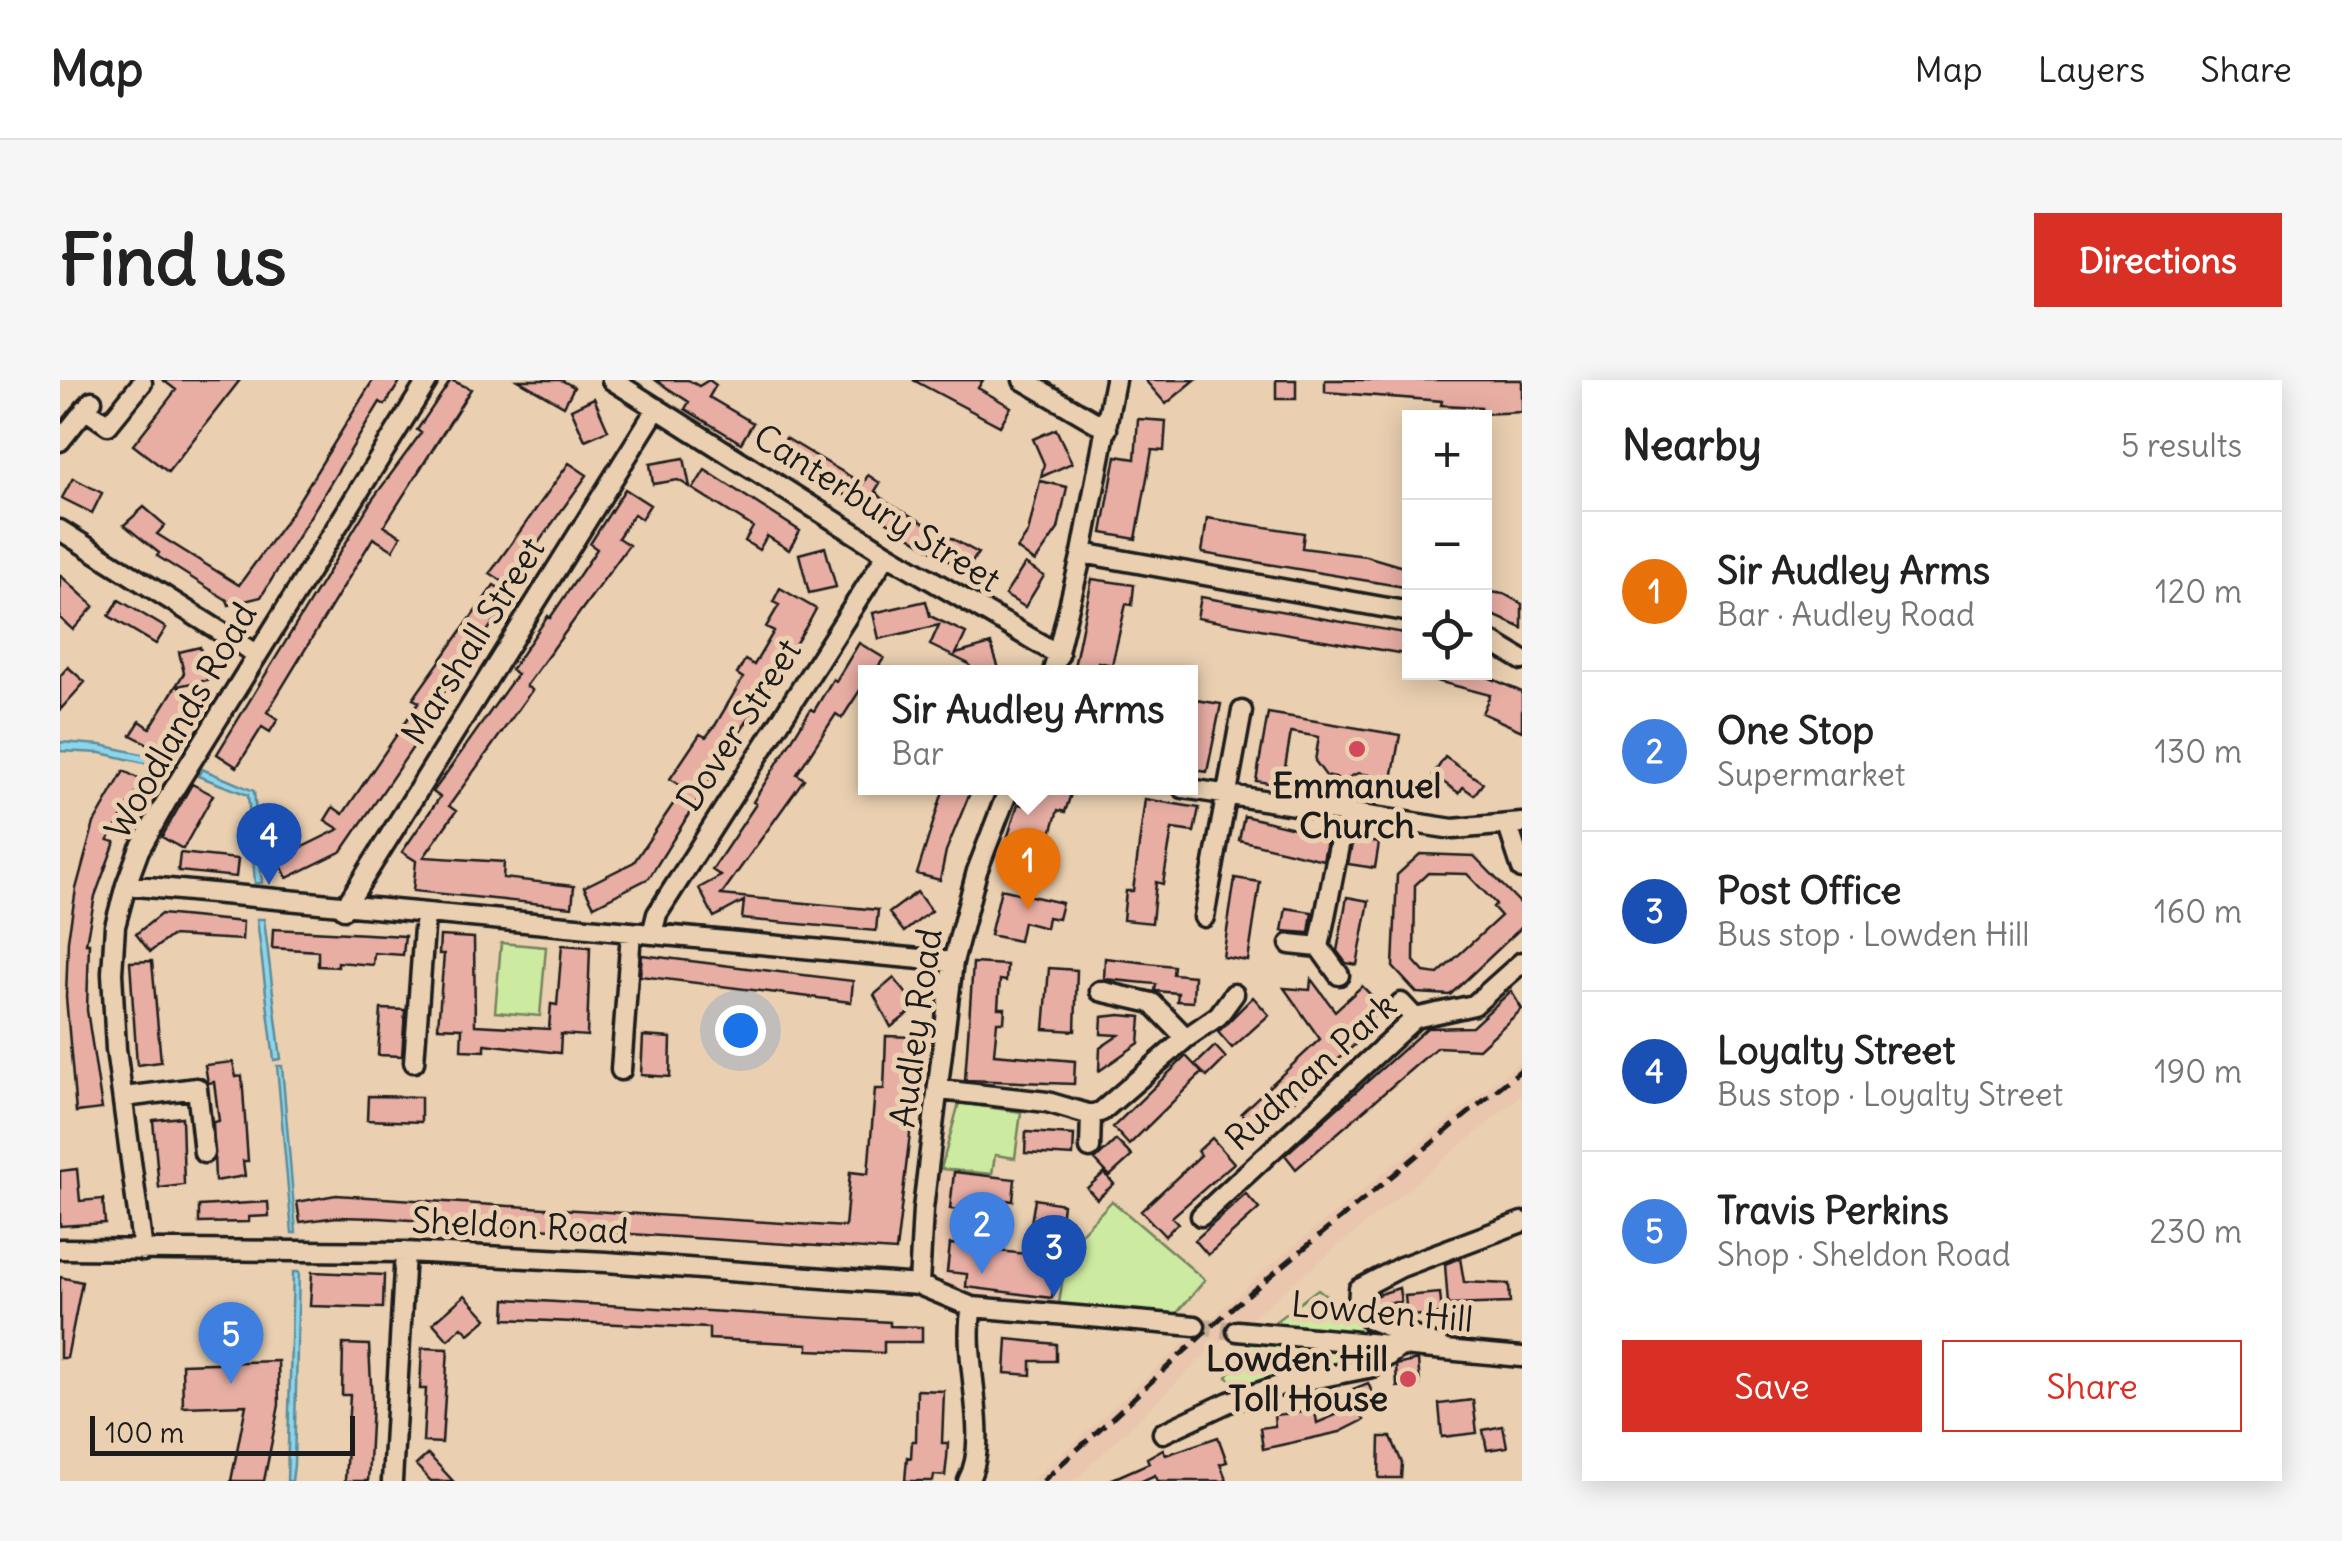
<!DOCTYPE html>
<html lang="en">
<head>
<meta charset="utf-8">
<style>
	:root { --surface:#fff; --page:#f6f6f6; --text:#222; --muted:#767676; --line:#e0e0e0; --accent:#d93025 }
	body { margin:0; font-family:Delius,sans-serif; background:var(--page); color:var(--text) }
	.controls { position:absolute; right:30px; top:30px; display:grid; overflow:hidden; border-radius:0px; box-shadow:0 5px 25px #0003 }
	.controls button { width:90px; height:90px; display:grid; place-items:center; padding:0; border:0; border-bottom:2px solid var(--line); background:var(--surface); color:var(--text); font:50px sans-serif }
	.scale { position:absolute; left:30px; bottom:25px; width:265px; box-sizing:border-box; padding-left:10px; border:5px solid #1c1c1c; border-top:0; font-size:28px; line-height:35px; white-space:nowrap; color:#1c1c1c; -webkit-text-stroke:8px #ead0b1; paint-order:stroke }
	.you { position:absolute; left:680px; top:650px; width:35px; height:35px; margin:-25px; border:8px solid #fff; border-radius:50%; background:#1a73e8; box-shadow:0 0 0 15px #1a73e833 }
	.badge { display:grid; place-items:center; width:65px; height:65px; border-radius:50%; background:var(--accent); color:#fff; font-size:32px; font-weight:700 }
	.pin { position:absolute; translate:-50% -82px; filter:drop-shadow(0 2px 5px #0008) }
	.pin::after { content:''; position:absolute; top:52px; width:35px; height:30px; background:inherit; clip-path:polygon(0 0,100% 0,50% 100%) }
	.popup { position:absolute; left:798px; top:285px; width:340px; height:130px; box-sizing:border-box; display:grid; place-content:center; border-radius:0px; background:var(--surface); filter:drop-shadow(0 2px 8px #0005); font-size:32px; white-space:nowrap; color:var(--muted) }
	.popup b { font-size:38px; color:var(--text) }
	.popup::after { content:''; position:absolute; left:50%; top:100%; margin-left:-20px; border:20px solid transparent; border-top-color:var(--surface) }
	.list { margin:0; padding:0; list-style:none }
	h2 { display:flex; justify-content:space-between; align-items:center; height:130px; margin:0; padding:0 40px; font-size:42px }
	h2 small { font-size:32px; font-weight:400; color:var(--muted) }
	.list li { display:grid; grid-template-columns:65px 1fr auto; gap:30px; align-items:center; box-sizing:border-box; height:160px; padding:0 40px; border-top:2px solid var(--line) }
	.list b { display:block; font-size:38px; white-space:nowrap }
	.list p { margin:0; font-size:32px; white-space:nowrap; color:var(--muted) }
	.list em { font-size:32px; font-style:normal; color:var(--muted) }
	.actions { display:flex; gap:20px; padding:30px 40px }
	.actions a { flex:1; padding:22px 0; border:2px solid var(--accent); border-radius:0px; text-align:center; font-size:35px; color:var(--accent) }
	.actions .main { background:var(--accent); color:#fff }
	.icon { flex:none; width:55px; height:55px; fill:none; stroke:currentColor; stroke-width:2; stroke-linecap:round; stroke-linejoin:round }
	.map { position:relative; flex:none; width:1462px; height:1101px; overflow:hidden; border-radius:0px }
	header { display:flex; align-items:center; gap:60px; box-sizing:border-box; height:140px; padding:0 50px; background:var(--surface); border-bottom:2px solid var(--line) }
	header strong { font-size:48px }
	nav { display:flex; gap:55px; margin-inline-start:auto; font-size:35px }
	.intro { display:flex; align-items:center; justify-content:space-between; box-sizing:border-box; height:240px; padding:0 60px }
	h1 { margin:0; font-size:70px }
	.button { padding:25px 45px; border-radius:0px; background:var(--accent); color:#fff; font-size:35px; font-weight:700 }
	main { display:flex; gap:60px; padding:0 60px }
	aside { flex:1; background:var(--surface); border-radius:0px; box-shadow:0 5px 25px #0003 }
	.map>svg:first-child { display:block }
	.built { fill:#e9c6ad }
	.green { fill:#cdeaa1; stroke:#74835e; stroke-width:2.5 }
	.water { fill:#8bd6ec; stroke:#5f8c99; stroke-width:2.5 }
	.building { fill:#e8aea4; stroke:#1c1c1c; stroke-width:2.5; fill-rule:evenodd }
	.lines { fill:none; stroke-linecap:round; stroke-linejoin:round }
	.minor-tunnel { stroke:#c1ac93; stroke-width:18; stroke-dasharray:18 9; stroke-linecap:butt }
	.minor-casing { stroke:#1c1c1c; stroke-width:25 }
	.minor { stroke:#ead0b1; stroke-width:18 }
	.rail { stroke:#1c1c1c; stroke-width:5; stroke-dasharray:15 8; stroke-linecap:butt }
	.poi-dot { fill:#d1495b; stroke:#ead0b1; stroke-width:4 }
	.labels { text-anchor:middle; stroke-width:10; stroke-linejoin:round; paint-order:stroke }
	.street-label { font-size:35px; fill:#1c1c1c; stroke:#ead0b1 }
	.poi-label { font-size:35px; font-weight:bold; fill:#1c1c1c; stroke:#ead0b1 }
</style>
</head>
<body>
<header>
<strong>Map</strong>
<nav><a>Map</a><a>Layers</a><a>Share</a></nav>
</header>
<div class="intro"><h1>Find us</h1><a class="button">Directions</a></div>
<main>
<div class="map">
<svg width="1462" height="1101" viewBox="0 0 1462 1101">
	<rect width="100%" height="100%" fill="#ead0b1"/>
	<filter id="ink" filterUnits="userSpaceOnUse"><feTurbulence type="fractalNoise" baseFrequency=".01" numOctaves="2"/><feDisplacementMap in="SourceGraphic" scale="20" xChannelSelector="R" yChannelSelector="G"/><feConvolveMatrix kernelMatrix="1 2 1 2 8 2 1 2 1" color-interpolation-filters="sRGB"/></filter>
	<g filter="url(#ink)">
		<path class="built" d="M1462 680V715L1141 979 1014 1101H972L1212 884Z
			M876 789 956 798 948 868 1000 877 994 922 900 914 884 901 871 856Z"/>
		<path class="green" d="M441 563 486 567 480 636 435 632Z
			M899 723 961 732 955 778 935 775 932 794 881 789Z
			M1052 821 1145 900 1116 934 999 924 1007 868Z
			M1258 909 1311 950 1310 959 1208 947Z
			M1193 959 1308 972 1307 977 1181 1008 1167 997Z"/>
		<path class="water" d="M0 362 41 365 99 378 97 386 41 373 0 371Z
			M142 389 194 411 202 503H195L188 415 138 396Z
			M197 539H204L221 679 214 680Z
			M217 686H222L236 853H232Z
			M233 892H239L234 1085 232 1101H227Z"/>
		<path class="building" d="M103 0H180L108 92 73 65 116 10Z
			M313 0H341L325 25 320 22 201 217 169 225 167 220 97 176 99 173 64 145 84 127 105 145 97 154 179 205 228 138Z
			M391 0 411 9 324 146 341 156 333 170 313 158 207 332 218 339 210 352 202 347 177 387 157 374 312 120 361 53 357 50Z
			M458 0H501L514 7 504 26Z
			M595 0H628L639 6 649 0 656 5 649 17 693 43 681 63 625 29 629 22Z
			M853 0H923L918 8 951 27 940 46Z
			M1085 0H1135L1106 24Z
			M1216 0H1236V19H1216Z
			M1265 0H1462V32L1421 34V27L1381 25 1382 21 1265 12Z
			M534 18 548 50 525 60 511 29Z
			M1078 39 1106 41 1104 71 1092 70 1076 159 1042 153 1056 76 1075 79Z
			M996 49 1012 83 981 97 984 84 973 59Z
			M726 58 803 104 808 95 820 103 815 111 826 122 918 173 906 192 742 88 739 94 714 79Z
			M624 78 630 107 618 100 593 104 590 84Z
			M509 83 527 95 448 205 430 193Z
			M645 90 740 151 729 170 707 156 699 170 685 161 693 147 633 109Z
			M13 98 42 113 32 133 2 118Z
			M980 101 1007 107 998 149 975 182 957 169 968 153Z
			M565 109 590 125 581 139 574 134 558 158 569 165 466 306 472 310 389 426 396 431 364 477 444 482 443 498 514 506 512 527 353 511 356 481 342 472 380 417 373 412 457 294 451 290 488 236 490 238 537 169 530 164Z
			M1147 138 1244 153 1242 168 1306 176 1350 189V208L1142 173Z
			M765 167 776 207 749 213 739 174Z
			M965 184 984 196 965 227 945 215Z
			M0 195 34 226 13 250 0 238Z
			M1032 199 1074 205 1072 225 1066 224 1052 285 1038 282 1036 292H1013Z
			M434 205 452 216 366 338 371 341 282 471 227 498 218 479 279 449 265 440 273 427 283 434 359 322 353 319Z
			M720 208 756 229 749 242 589 498 534 526 524 507 574 482 624 408 610 399 640 354 646 357 656 344 683 298 677 294 685 280 694 285 714 251 706 247 719 225 713 222Z
			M1424 211 1444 214 1462 224V248L1424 231Z
			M1141 217 1350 254V275L1137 238Z
			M59 220 106 248 96 264 49 236Z
			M866 221 870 236 906 253 896 274 931 264 940 292H911L909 284 870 265 879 245 819 259 813 233Z
			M799 263 824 278 815 292H806V301L782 338 776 334 737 394 744 399 661 515 818 530 816 551 682 539 684 521 654 537 639 508 661 496 652 490 696 424 693 422 751 329 754 331 773 299 776 301Z
			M140 267 147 300 117 306 136 318 104 372 71 355 80 341 90 348 124 293 119 272Z
			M8 287 25 302 0 330V296Z
			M1363 292H1430L1428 297 1462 312V351L1422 333 1430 315 1362 297Z
			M1136 320 1161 324 1147 392 1130 389Z
			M1208 333 1340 355 1332 399 1298 393 1284 400 1266 396 1255 381 1259 357 1231 352 1222 405 1196 401Z
			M1385 377 1423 403 1414 415 1403 407 1399 413 1373 395Z
			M64 391 83 401 48 460 55 462 35 516 26 563H29L27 630 42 729 16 732 6 617 8 560 16 509 34 443Z
			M132 404 153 415 123 469 102 457Z
			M884 408H912L886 471 880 500 857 494Z
			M969 408H1013L1005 432 998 430 988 463 975 459 968 483 942 475 958 424 963 425Z
			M1085 419 1139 428 1134 452 1112 449 1103 504 1096 502 1092 543 1063 540 1066 511H1073Z
			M1184 436 1268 456 1263 480 1179 460Z
			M1293 459 1319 463 1315 488 1288 484Z
			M120 473 178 479 176 497 118 491Z
			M1360 474 1414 476 1462 525V547L1390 615 1357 613 1333 587 1337 495ZM1368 493 1407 494 1436 524 1433 527 1441 536 1378 594 1364 592 1354 581 1355 505Z
			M1175 498 1200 502 1188 581 1163 577Z
			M941 509 1002 523 998 539 988 537 986 548 963 542 959 561 930 555Z
			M857 512 871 531 844 552 829 533Z
			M1287 517 1309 521 1297 585 1286 583 1277 571Z
			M1226 528 1252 532 1249 553 1222 551Z
			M101 534 183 542 182 560 111 556 90 572 76 554Z
			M213 549 345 556 343 575 314 573 313 585 278 582V587L258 586V571L212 568Z
			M380 556 414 558 415 645 489 649 491 624 497 625 502 565 530 567 527 656 501 654 500 673 425 664V671L401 670 402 648 378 647 384 574H379Z
			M582 575 793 601 791 622 580 596Z
			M1045 578 1114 586 1113 594 1134 596 1133 622 1117 621 1118 613 1095 611 1096 604 1044 599Z
			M92 581 101 682 77 685 70 582Z
			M913 583 947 585 946 601 940 600 938 628H945L944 642H937L934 674 1015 681 1014 704 905 700Z
			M989 588 1017 590 1015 651 984 649Z
			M834 598 857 627 831 647 814 615Z
			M1251 599 1275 631 1302 606 1313 617 1312 649 1199 752 1181 733 1260 659 1224 608 1250 610Z
			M1451 611 1462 629 1419 669 1377 667 1236 789 1225 775 1367 648 1412 647Z
			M1193 617 1209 635 1172 668 1158 652Z
			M321 629 345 630 342 676 318 675Z
			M1060 635 1081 637 1079 663 1039 691 1040 668 1059 655 1041 654 1042 637Z
			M583 656 611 658 610 697 581 695Z
			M826 656 854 657 851 712H855L836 871 319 838 277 837 240 842 237 822 276 815 785 847 790 792 808 794 815 709H824Z
			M1155 666 1166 678 1147 697 1135 685Z
			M1126 676 1142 693 1069 765 1053 747Z
			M173 682 176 697 182 696 188 781H183L185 796 155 801 153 742 159 741 154 702 148 703 145 685Z
			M308 716 361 717V742L307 740Z
			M122 737 124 805 99 808 93 740Z
			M966 752 1014 755 1013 776 965 773Z
			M1152 758 1174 783 1112 837 1118 843 1105 856 1081 831 1141 775 1138 771Z
			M1056 760 1072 776 1050 796 1035 780Z
			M17 789 20 821 43 819 45 843 0 846V791Z
			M894 792 955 799 953 821 916 816 914 832 890 829Z
			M1044 793 1054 804 1037 819 1027 808Z
			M1186 814 1199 829 1148 875 1135 860Z
			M975 819 1003 824 992 918 906 907 907 894 887 892 890 864 939 865 938 871 966 874Z
			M208 822 209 836 189 837V842L139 843V826Z
			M1400 878 1404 902 1449 904 1450 923 1388 925 1385 884Z
			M252 892 324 895 323 928 250 926Z
			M0 897 22 902 7 978H0Z
			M1339 908 1341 922 1311 924V917Z
			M1380 913 1382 934 1347 936 1345 916Z
			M405 915 427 939 409 954 402 947 388 960 373 943Z
			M446 919 830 942V946L862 947V962H824V973L748 970V964L649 959V948L445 939Z
			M947 959 996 964V981H971V995L945 993Z
			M283 964 309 965 312 1024 308 1101H285L290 1015H282Z
			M362 968 388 969 382 1063 363 1062 366 1009H360Z
			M1358 980 1360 1005 1337 1007 1336 985Z
			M218 981 219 1025 204 1101H171L186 1025 123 1027 122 984Z
			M1308 1003 1316 1021 1299 1028 1304 1040 1280 1052 1203 1069 1200 1048 1215 1046 1214 1035 1255 1031 1257 1043 1292 1028 1286 1012Z
			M857 1010 884 1011 882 1063H888L887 1078 885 1096 874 1095 873 1101H845L847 1077 851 1078 852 1061H856Z
			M1413 1020 1417 1053 1382 1057 1379 1024Z
			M1443 1046 1447 1067 1427 1070 1423 1050Z
			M1158 1057 1167 1082 1160 1084 1167 1101H1098L1095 1095 1082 1101H1048L1089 1083 1087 1078 1103 1069 1106 1075Z
			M1320 1057H1331L1342 1083 1341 1098H1319Z
			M368 1074 393 1101H371L356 1085Z"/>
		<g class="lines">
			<path class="minor-tunnel" d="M1135 946 1177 951"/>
			<g class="minor-casing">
				<path id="minor" d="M552 0 827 174 999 275
					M963 0 1047 49
					M25 29 48 45 82 3
					M0 61 32 21
					M0 150 196 274
					M1022 173 1350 232
					M1424 257 1462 280
					M993 292 1022 173 1055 0
					M1123 408 1393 449 1462 443
					M1448 446 1462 489
					M66 505 893 582
					M284 529 597 28
					M1144 537 1182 331
					M592 554 597 534 827 174
					M1230 564 1259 567 1279 595
					M1259 567 1285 435
					M1341 623 1355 638
					M1126 658 1158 636 1174 614
					M354 682 365 535
					M561 690 571 552
					M880 710 987 722 1031 735 1042 731 1126 658 1092 623 1040 611
					M64 717 137 708 144 773
					M1030 768 1031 735
					M1141 836 1355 638 1414 625 1462 582
					M0 869 345 872 546 882 859 905 912 927 1135 946
					M83 871 56 669 52 593 55 546 66 505 79 470 106 422 368 0
					M859 905 863 829 893 582 917 491 949 408
					M1177 951 1462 977
					M1381 967 1309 939 1298 929 1299 909 1341 887 1462 842
					M1103 1053 1169 1022 1222 1005 1313 987 1337 969
					M332 1101 345 872
					M908 1101C932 1057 901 979 912 927"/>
			</g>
			<use href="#minor" class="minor"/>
			<path class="rail" d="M983 1101 1174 926 1462 689"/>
		</g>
	</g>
	<g class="poi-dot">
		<circle cx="1297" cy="369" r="10"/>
		<circle cx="1348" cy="999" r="10"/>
	</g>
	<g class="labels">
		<g class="street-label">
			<text transform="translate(817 128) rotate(32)" y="12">Canterbury Street</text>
			<text transform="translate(413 261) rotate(-58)" y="12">Marshall Street</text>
			<text transform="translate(121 341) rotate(-60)" y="12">Woodlands Road</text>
			<text transform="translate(679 345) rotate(-57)" y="12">Dover Street</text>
			<text transform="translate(856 648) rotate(-82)" y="12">Audley Road</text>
			<text transform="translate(1251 692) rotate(-42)" y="12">Rudman Park</text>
			<text transform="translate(460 846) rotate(3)" y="12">Sheldon Road</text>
			<text transform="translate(1322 932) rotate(5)" y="12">Lowden Hill</text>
		</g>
		<g class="poi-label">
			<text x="1297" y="418">Emmanuel<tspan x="1297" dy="40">Church</tspan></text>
			<text x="1328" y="991" text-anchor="end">Lowden Hill<tspan x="1328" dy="40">Toll House</tspan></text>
		</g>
	</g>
</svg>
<div class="controls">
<button>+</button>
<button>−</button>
<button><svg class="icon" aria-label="locate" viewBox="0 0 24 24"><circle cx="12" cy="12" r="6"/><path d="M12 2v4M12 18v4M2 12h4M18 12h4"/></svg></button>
</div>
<div class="scale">100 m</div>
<div class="you"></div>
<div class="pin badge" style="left:968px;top:530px;background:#e8710a">1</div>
<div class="popup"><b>Sir Audley Arms</b>Bar</div>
<div class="pin badge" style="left:922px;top:894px;background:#3f7fe0">2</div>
<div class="pin badge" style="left:994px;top:917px;background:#1a4fb4">3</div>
<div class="pin badge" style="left:209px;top:505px;background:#1a4fb4">4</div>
<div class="pin badge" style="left:171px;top:1004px;background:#3f7fe0">5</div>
</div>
<aside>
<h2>Nearby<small>5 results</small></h2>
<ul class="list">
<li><span class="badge" style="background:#e8710a">1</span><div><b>Sir Audley Arms</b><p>Bar · Audley Road</p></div><em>120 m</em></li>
<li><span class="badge" style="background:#3f7fe0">2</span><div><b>One Stop</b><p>Supermarket</p></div><em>130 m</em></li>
<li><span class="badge" style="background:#1a4fb4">3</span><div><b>Post Office</b><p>Bus stop · Lowden Hill</p></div><em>160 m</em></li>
<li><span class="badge" style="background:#1a4fb4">4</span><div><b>Loyalty Street</b><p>Bus stop · Loyalty Street</p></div><em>190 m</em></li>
<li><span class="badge" style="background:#3f7fe0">5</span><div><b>Travis Perkins</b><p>Shop · Sheldon Road</p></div><em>230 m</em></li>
</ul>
<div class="actions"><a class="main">Save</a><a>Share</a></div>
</aside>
</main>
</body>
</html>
